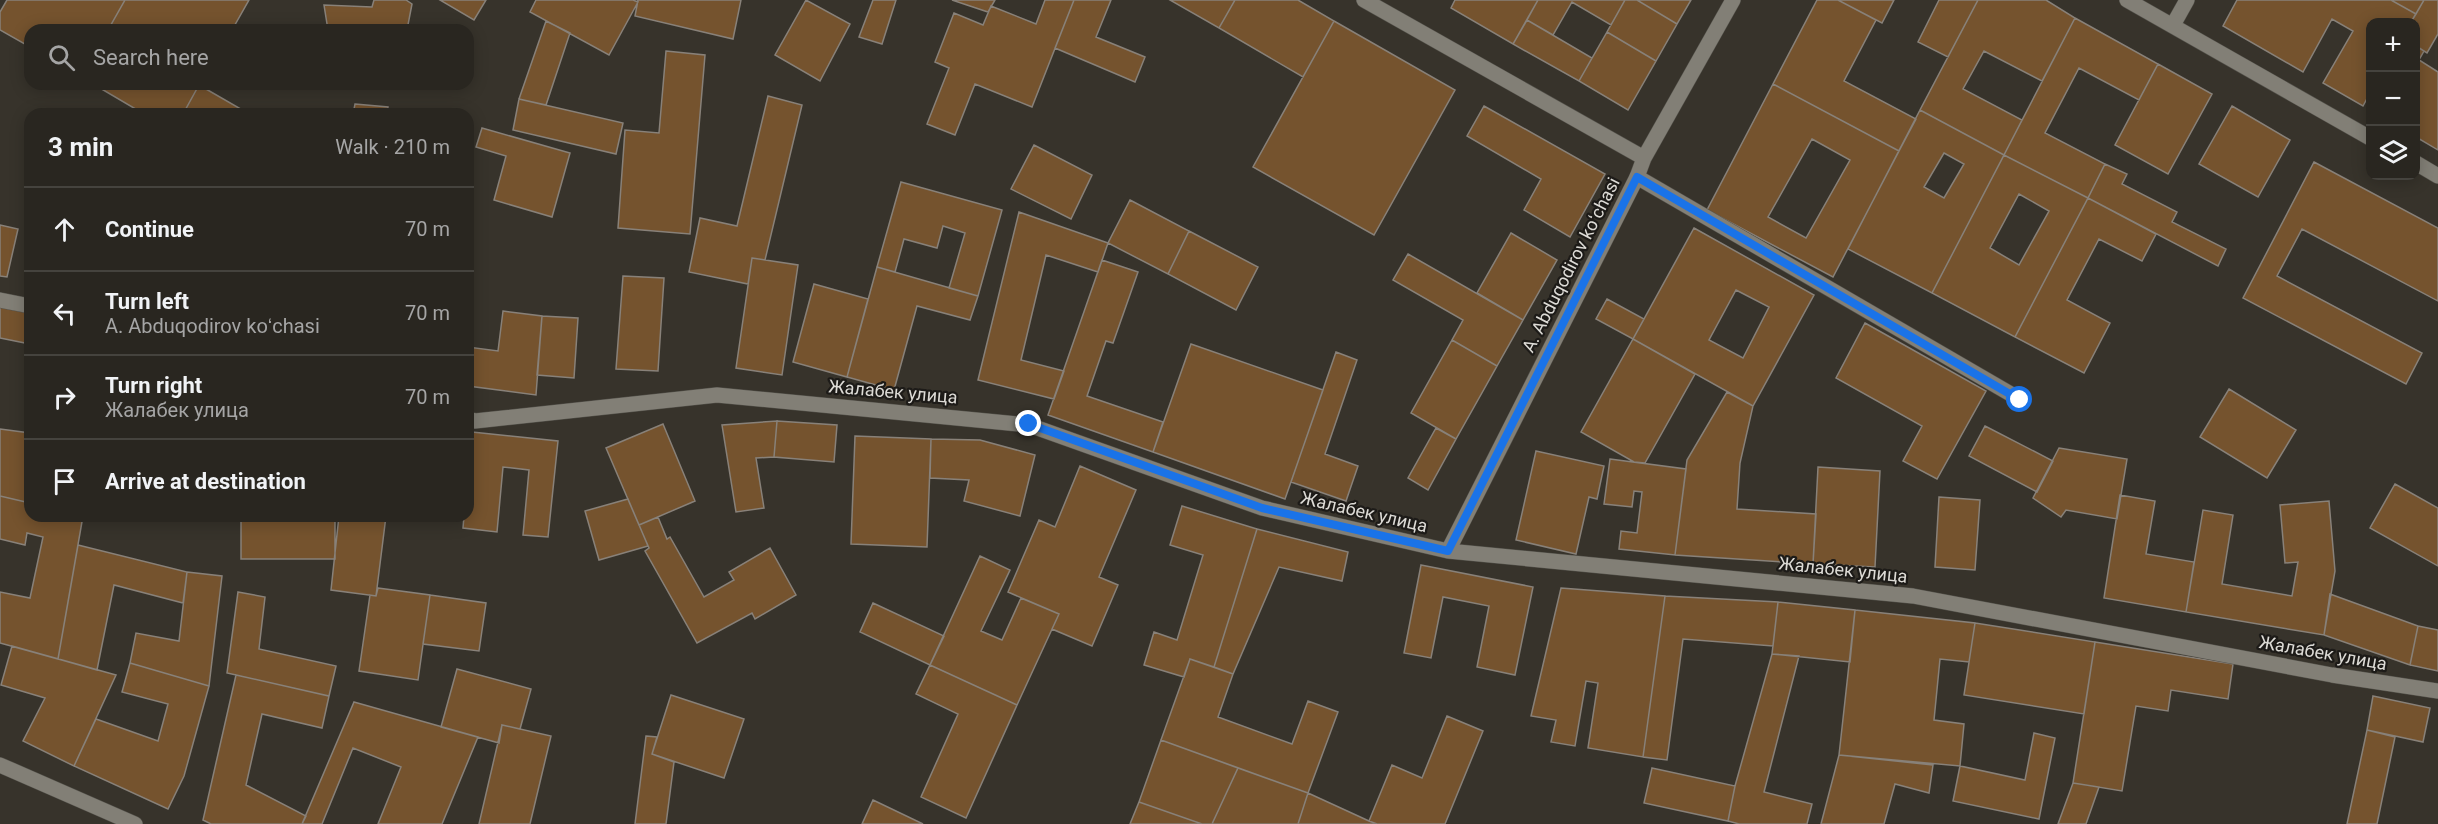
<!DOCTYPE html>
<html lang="en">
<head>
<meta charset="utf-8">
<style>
	:root { --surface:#292620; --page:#312e29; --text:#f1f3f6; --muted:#a5a5a5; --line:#45433e }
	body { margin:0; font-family:Roboto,sans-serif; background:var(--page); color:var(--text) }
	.controls { position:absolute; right:18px; top:18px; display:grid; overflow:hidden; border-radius:12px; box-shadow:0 3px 15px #0003 }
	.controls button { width:54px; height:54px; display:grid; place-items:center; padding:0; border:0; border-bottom:2px solid var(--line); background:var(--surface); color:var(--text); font:30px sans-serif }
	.stop { position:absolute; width:18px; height:18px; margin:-14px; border:4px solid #1a73e8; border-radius:50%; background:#fff }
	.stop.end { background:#1a73e8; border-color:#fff; box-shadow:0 2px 6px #0008 }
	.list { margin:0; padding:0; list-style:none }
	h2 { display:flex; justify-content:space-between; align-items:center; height:78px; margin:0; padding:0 24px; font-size:26px }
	h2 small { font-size:20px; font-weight:400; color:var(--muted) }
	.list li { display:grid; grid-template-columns:39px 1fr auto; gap:18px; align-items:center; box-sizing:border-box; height:84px; padding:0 24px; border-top:2px solid var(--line) }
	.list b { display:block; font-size:22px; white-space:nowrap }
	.list p { margin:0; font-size:20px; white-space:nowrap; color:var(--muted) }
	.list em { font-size:20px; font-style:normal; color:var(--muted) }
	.icon { flex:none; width:33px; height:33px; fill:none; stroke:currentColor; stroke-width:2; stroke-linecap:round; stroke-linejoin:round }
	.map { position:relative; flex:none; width:2438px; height:824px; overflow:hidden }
	.search { position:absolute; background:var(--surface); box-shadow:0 3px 15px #0003; left:24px; top:24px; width:450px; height:66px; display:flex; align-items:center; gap:15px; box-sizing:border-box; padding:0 21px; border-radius:18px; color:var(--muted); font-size:22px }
	.panel { position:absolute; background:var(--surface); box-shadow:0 3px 15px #0003; left:24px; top:108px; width:450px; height:414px; border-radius:18px }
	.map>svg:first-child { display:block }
	.building { fill:#75532e; stroke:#888179; stroke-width:1.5; fill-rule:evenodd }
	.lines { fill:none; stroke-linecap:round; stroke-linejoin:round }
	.service-casing { stroke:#53514a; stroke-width:16 }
	.minor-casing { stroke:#53514a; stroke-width:16 }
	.tertiary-casing { stroke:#53514a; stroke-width:16 }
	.service { stroke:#827f76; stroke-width:15 }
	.minor { stroke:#827f76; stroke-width:15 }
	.tertiary { stroke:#827f76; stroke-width:15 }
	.route { stroke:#1a73e8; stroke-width:8 }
	.labels { text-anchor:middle; stroke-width:4.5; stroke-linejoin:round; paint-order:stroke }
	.street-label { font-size:18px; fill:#dddbd6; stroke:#1d1b18 }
</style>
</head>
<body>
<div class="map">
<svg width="2438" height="824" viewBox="0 0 2438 824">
	<rect width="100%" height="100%" fill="#37332b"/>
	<path class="building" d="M7 0H125L108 30H30V47L0 30V12Z
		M125 0H249L232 30H108Z
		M374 0H406L412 4 407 30H328L324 5 372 7Z
		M440 0H486L474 20Z
		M536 0H633L638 2 609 55 530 12Z
		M638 0H741L733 39 635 16Z
		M806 0 850 24 820 81 775 55Z
		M873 0H896L882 44 859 37Z
		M952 0H995L988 12Z
		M1045 0H1074L1032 107 975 84 955 135 927 124 949 68 935 62 954 13 983 25 991 6 1036 24Z
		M1074 0H1111L1096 37 1145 57 1135 82 1055 48Z
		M1170 0H1235L1219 28Z
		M1235 0H1298L1334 21 1303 77 1219 28Z
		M1455 0H1538L1513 44 1451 8Z
		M1538 0H1625L1611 25 1572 2 1553 35 1527 20Z
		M1625 0H1637L1677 24 1656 61 1607 32Z
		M1637 0H1691L1677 24Z
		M1817 0H1838L1876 20 1844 81 1916 119 1899 151 1773 84Z
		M1838 0H1894L1882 23Z
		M1939 0H1978L1948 57 1918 42Z
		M1978 0H2046L2075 18 2042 81 1984 51 1963 89 2022 120 2004 155 1920 110Z
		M2237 0H2391L2416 14 2411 22H2370V93L2363 106 2323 83 2353 31 2332 19 2303 72 2223 26Z
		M2391 0H2424L2416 14Z
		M2424 0H2438V34L2427 53 2416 46V22H2411Z
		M2075 18 2158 64 2139 100 2079 68 2045 133 2105 164 2088 198 2004 155Z
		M1527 20 1592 58 1579 81 1513 44Z
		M546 21 570 33 546 105 519 99Z
		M1334 21 1455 90 1374 235 1253 167Z
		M1607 32 1656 61 1628 110 1579 81Z
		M2416 46 2424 51 2419 60 2438 72V150L2416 137Z
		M666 51 705 55 690 234 618 228 625 130 659 133Z
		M2158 64 2212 94 2168 174 2115 145Z
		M93 84H198L199 85 183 114H144Z
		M1773 84 1899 151 1833 277 1707 210ZM1812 139 1850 160 1806 238 1768 217Z
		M199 85 246 112 245 114H183Z
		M768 96 802 105 765 260 752 258 748 284 689 272 700 218 737 226Z
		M519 99 623 123 616 154 513 130Z
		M355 104 388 107 387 114H353Z
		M1484 106 1605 174 1570 237 1524 210 1541 179 1467 136Z
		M2232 106 2290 140 2258 197 2199 164Z
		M1920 110 2004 155 1932 293 1848 249ZM1944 153 1964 164 1944 198 1924 187Z
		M482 128 570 153 552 217 494 200 506 156 476 147Z
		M1034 145 1092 175 1071 219 1011 189Z
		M2004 155 2088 198 2015 337 1932 293ZM2019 194 2049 211 2019 265 1990 248Z
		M2314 162 2438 228V301L2302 229 2277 276 2422 353 2406 384 2243 298Z
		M2105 164 2127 174 2122 184 2177 212 2172 222 2226 249 2218 266 2088 198Z
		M901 182 1002 210 978 296 949 288 965 233 943 226 937 248 904 239 895 272 877 267Z
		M2088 198 2156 234 2142 261 2099 239 2067 300 2110 323 2084 373 2015 337Z
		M1130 200 1189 231 1168 274 1108 243Z
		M1019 212 1108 243 1098 272 1046 255 1021 360 1064 371 1054 399 978 380Z
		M0 225 18 229 7 277 0 276Z
		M1694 228 1814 295 1753 406 1633 339ZM1736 290 1769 307 1743 358 1709 340Z
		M1189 231 1258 267 1236 310 1168 274Z
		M1511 233 1557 260 1523 320 1477 293Z
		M1408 254 1523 320 1497 366 1452 340 1463 320 1393 280Z
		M752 258 798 265 782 375 736 368Z
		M1102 260 1138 272 1113 343 1106 341 1087 396 1163 422 1153 452 1048 415Z
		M877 267 978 296 970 320 917 306 894 390 847 377Z
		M623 276 664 278 658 371 616 369Z
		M814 284 868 299 847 377 793 362Z
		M1607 299 1644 319 1633 339 1596 319Z
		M0 307 30 313V344L0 338Z
		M503 311 542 316 536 395 468 386V347L498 351Z
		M542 316 578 318 574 378 537 375Z
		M1865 323 1986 391 1937 479 1903 461 1922 426 1836 378Z
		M1633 339 1695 374 1645 463 1634 462 1581 432Z
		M1452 340 1497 366 1456 439 1411 413Z
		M1191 344 1323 390 1285 499 1153 452Z
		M1336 352 1357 360 1325 454 1358 466 1346 501 1291 482Z
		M2229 389 2296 430 2267 478 2200 437Z
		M1727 392 1753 406 1740 463 1737 509 1816 514 1813 564 1675 555 1687 460Z
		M777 421 774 457 756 458 764 508 736 512 722 425Z
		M777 421 837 425 834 462 774 457Z
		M663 424 695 501 639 525 606 448Z
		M1985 426 2053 461 2037 492 1969 456Z
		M1436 428 1456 439 1428 490 1408 478Z
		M0 429 30 433V503L0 496Z
		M472 432 558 441 548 537 523 535 529 470 503 467 497 532 463 528 464 516H468V474Z
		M855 436 931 439 927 547 851 544Z
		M931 439 980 440 1035 455 1020 516 964 501 969 480 930 478Z
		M2059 448 2127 459 2117 519 2066 510 2061 517 2033 498Z
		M1536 451 1604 466 1597 499 1589 497 1576 554 1516 540Z
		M1610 459 1686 469 1675 555 1619 549 1621 531 1637 533 1642 492 1634 491 1632 507 1604 504Z
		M1080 466 1136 490 1099 577 1118 585 1092 646 1052 629 1059 614 1008 592 1039 520 1055 527Z
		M1818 467 1880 471 1875 567 1813 564Z
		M2395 484 2438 508V566L2370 528Z
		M2120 495 2155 501 2146 554 2194 562 2186 612 2104 598Z
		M0 496 30 503V516H83L58 659 0 643V592L30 598 43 537 27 533 25 545 0 539Z
		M1939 497 1980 500 1975 570 1935 567Z
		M628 499 648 546 599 560 585 511Z
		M2329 501 2335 571 2324 635 2186 612 2203 510 2233 515 2222 584 2292 596 2298 562 2285 563 2280 505Z
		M1182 506 1257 529 1214 667 1190 659 1184 677 1144 665 1154 632 1177 640 1203 555 1170 545Z
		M241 516H335V559H241Z
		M339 516H386L376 596 331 590Z
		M658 517 667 539 670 537 704 597 734 580 729 572 770 548 796 595 755 619 752 613 697 643 645 551 649 548 639 525Z
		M1257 529 1348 552 1342 581 1279 567 1233 674 1214 667Z
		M78 545 187 572 183 603 114 585 97 670 58 659Z
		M980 556 1010 570 981 631 1002 640 1021 598 1059 614 1017 705 930 665Z
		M1421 565 1533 587 1515 675 1477 667 1489 606 1443 597 1431 658 1404 653Z
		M187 572 222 576 209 686 130 663 136 633 179 641Z
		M378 588 430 595 418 680 359 671 370 595 376 596Z
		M1561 588 1665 596 1643 757 1588 748 1598 683 1586 681 1575 746 1551 742 1556 720 1531 716Z
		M238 592 265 597 259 649 336 666 329 696 227 673Z
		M2330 594 2418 626 2410 665 2324 635Z
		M430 595 486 603 479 651 423 644Z
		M1665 596 1778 602 1773 646 1683 639 1667 760 1643 757Z
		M1778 602 1855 610 1850 662 1772 654Z
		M873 603 944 636 930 665 860 632Z
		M1855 610 1975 623 1969 662 1940 659 1934 720 1964 724 1960 766 1839 755Z
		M1975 623 2095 642 2084 714 1964 695Z
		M2418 626 2438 630V671L2410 665Z
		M2095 642 2233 664 2228 699 2171 690 2168 711 2136 706 2122 791 2073 783Z
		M12 646 116 675 74 766 23 741 45 698 1 685Z
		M1772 654 1799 656 1764 792 1812 804 1807 824H1739L1728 821 1735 786Z
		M1190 659 1233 674 1218 717 1292 744 1308 701 1338 712 1308 793 1161 740Z
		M130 663 209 686 184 776 168 809 74 766 96 719 158 741 168 704 122 692Z
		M930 665 1017 705 966 818 921 797 958 714 916 694Z
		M457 669 531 689 520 729 502 725 499 743 441 727Z
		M236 675 329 696 322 728 262 714 246 785 306 816 302 824H211L203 820Z
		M671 695 744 719 724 778 652 754Z
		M2373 696 2430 708 2423 742 2367 730Z
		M354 702 478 737 442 824H378L401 767 353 748 322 824H302Z
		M1447 716 1483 731 1445 824H1377L1369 821 1392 765 1422 778Z
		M502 725 551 736 530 824H479Z
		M2367 730 2395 737 2377 824H2347Z
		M2034 733 2055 738 2039 819 1953 801 1960 766 2025 780Z
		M646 736 657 737 652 754 674 762 666 824H635Z
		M1161 740 1238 768 1212 824H1202L1139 802Z
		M1839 755 1933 765 1929 793 1895 784 1884 824H1821Z
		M1238 768 1308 793 1298 824H1212Z
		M1652 768 1735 786 1728 821 1644 803Z
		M2073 783 2099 787 2086 824H2058Z
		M1308 793 1369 821 1377 824H1298Z
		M873 800 923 824H862Z
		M1139 802 1202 824H1130Z"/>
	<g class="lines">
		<g class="service-casing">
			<path id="service" d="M1637 177 2021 400"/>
		</g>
		<g class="minor-casing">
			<path id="minor" d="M1364 0 1644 158
				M2127 0 2370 138
				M2173 25 2187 0
				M2416 163 2438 176
				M0 300 30 306
				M468 419 475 421 717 395 1029 425 1262 508 1448 551 1913 596 2332 675 2438 691
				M1448 551 1637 177 1644 158 1733 0"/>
		</g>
		<g class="tertiary-casing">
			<path id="tertiary" d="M0 765 135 824"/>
		</g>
		<use href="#service" class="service"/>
		<use href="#minor" class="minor"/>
		<use href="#tertiary" class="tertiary"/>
	</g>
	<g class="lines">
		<path class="route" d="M1029 424 1262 508 1448 551 1637 177 2020 400"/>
	</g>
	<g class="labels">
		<g class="street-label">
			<text transform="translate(1571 265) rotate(-63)" y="6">A. Abduqodirov koʻchasi</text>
			<text transform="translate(893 392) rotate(5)" y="6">Жалабек улица</text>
			<text transform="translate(1364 512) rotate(13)" y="6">Жалабек улица</text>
			<text transform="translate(1843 570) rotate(6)" y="6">Жалабек улица</text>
			<text transform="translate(2323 653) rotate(10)" y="6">Жалабек улица</text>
		</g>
	</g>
</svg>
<div class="controls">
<button>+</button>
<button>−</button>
<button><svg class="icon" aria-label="layers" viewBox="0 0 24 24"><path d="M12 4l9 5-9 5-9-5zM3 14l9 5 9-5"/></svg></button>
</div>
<div class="stop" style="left:2020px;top:400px"></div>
<div class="stop end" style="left:1029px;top:424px"></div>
<div class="search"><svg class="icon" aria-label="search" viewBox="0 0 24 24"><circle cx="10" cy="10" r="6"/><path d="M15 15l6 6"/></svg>Search here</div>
<section class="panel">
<h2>3 min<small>Walk · 210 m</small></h2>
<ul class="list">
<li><svg class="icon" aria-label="ahead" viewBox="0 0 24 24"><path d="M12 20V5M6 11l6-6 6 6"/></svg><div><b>Continue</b></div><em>70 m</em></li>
<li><svg class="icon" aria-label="left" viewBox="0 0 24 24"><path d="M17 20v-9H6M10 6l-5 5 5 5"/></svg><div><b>Turn left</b><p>A. Abduqodirov koʻchasi</p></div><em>70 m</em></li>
<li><svg class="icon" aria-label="right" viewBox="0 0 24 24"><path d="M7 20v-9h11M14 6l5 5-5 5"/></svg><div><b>Turn right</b><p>Жалабек улица</p></div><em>70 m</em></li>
<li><svg class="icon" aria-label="arrive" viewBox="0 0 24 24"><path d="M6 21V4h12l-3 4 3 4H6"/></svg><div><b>Arrive at destination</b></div></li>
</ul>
</section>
</div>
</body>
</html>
